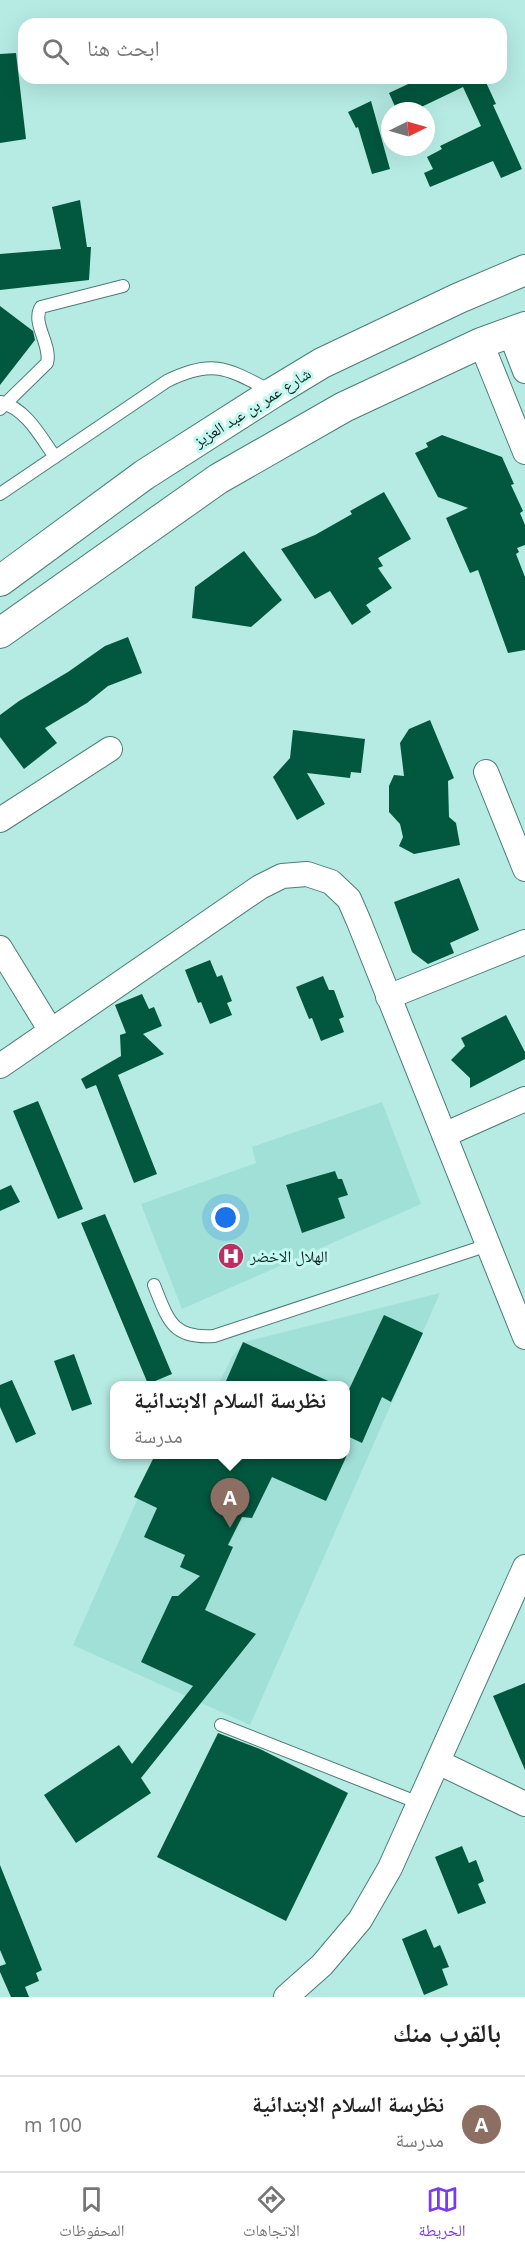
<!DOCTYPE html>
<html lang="ar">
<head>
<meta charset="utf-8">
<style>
	:root { --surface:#fff; --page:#f6f6f6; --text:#222; --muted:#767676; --line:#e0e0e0; --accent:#7c3aed }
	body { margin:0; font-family:"Open Sans","Noto Naskh Arabic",sans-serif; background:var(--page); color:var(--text); direction:rtl }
	.compass { position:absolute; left:381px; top:102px; width:54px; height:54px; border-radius:50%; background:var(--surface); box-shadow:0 6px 24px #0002; rotate:85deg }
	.you { position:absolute; left:226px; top:1218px; width:21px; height:21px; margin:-15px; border:4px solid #fff; border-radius:50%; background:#1a73e8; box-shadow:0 0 0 9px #1a73e833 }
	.badge { display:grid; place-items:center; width:39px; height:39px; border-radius:50%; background:var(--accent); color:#fff; font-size:20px; font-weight:700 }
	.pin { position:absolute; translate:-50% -50px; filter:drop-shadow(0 2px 3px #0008) }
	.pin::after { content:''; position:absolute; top:32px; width:21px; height:18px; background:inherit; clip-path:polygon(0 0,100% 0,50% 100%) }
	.popup { position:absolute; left:110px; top:1381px; width:240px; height:78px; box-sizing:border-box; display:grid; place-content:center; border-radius:12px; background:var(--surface); filter:drop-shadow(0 2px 4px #0005); font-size:20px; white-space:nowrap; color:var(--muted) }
	.popup b { font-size:22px; color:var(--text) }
	.popup::after { content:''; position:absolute; left:50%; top:100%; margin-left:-12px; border:12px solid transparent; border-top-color:var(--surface) }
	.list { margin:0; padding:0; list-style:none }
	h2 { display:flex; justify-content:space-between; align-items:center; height:78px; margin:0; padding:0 24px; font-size:26px }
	h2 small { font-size:20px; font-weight:400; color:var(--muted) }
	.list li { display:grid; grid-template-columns:39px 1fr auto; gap:18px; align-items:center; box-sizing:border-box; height:96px; padding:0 24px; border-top:2px solid var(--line) }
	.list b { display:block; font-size:22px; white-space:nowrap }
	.list p { margin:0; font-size:20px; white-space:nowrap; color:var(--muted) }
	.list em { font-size:20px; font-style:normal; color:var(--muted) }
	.icon { flex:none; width:33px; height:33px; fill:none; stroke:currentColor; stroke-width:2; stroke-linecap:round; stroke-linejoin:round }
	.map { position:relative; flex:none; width:525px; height:1997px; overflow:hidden; direction:ltr }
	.search { position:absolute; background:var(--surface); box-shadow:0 6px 24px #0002; left:18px; right:18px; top:18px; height:66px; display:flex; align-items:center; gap:15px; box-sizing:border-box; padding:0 21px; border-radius:18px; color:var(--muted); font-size:22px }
	.sheet { height:174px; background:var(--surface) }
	nav { display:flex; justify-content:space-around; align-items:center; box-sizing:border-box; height:84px; border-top:2px solid var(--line); background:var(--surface); font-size:16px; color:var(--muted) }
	nav a { display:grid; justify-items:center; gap:3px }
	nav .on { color:var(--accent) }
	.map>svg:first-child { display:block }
	.built { fill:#a1e0d7 }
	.building { fill:#02583e }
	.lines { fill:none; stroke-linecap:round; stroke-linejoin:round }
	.service-casing { stroke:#4b7d77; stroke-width:14 }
	.minor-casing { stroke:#4b7d77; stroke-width:26 }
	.tertiary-casing { stroke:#4b7d77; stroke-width:32 }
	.service { stroke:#fff; stroke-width:12 }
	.minor { stroke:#fff; stroke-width:24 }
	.tertiary { stroke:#fff; stroke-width:30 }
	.labels { text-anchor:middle; stroke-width:6; stroke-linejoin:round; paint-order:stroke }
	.street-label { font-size:16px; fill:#112623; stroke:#c2f8f0 }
	.poi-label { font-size:16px; fill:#112623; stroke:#c2f8f0; text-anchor:start }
</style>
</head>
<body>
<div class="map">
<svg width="525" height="1997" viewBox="0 0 525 1997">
	<rect width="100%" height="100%" fill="#b5ebe3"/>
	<path class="built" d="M382 1102 421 1204 182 1309 141 1204 256 1163 252 1147Z
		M440 1293 250 1725 73 1645 157 1455 346 1454V1386L218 1385 232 1357 244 1342Z"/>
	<path class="building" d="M16 53 26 139 0 143V54Z
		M421 78H484L496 104 493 105 522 169 501 178 493 161 430 187 424 173 433 169 427 157 442 149 440 146 481 126 463 87 413 111H397L389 93Z
		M371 101 390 169 372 174 358 127 356 128 348 112Z
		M80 200 87 247H91L89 280 0 290V254L61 249 52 207Z
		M0 306 33 331 35 340 0 385Z
		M442 435 502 457 514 484 511 485 523 511 520 513 525 525V545L517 548 519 552 516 554 525 577V650L508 653 478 570 470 573 446 518 468 508 438 497 415 453 428 447 426 443Z
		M384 492 411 539 378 558 383 566 378 568 392 588 366 605 371 612 352 625 330 591 315 599 281 549 315 535 352 514 350 511Z
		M244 551 282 600 251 627 192 618 195 587Z
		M128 637 142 673 108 686 87 703 45 728 57 743 24 769 0 737V715L19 701 68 672 105 646Z
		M430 720 454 778 448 781 449 817 456 823 460 845 414 854 399 846 403 837 400 824 389 812V786L394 775 404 776 400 743 409 729Z
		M293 730 365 739 361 773 351 772 350 778 307 773 325 804 297 820 273 777 290 758Z
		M459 878 479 930 450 943 454 953 428 964 412 952 394 902Z
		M210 960 217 977 222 975 232 1001 227 1003 232 1015 210 1024 201 1002 198 1003 185 970Z
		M323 976 329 990H334L344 1017 339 1019 344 1032 321 1041 312 1018 309 1019 296 987Z
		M142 994 149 1009 154 1007 162 1026 143 1034 164 1054 118 1075 157 1174 134 1183 96 1085 86 1089 81 1079 121 1056 120 1035 126 1033 115 1005Z
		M506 1015 525 1052V1059L470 1088V1078L451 1060 465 1046 461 1038Z
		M38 1101 83 1209 58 1219 13 1111Z
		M335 1171 338 1179H342L348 1195 338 1198 345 1218 302 1233 286 1185Z
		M11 1185 20 1202 0 1211V1190Z
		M105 1214 172 1374 148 1384 81 1223Z
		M384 1315 423 1333 391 1402 382 1397 362 1443 345 1435V1398Z
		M243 1342 339 1386H236L226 1381Z
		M74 1354 92 1404 72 1411 54 1361Z
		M12 1380 36 1434 16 1443 0 1407V1385Z
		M155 1455H347L326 1501 272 1477 252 1518 242 1517 228 1545 233 1547 205 1610 256 1634 141 1778 151 1793 76 1843 44 1795 119 1745 132 1764 193 1686 141 1662 172 1596H178L200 1576 180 1567 185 1555 144 1537 157 1508 134 1497Z
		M525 1683V1770L493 1696Z
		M218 1733 260 1749 348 1793 286 1921 157 1857Z
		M462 1846 469 1863 476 1860 484 1881 478 1884 486 1903 458 1914 435 1857Z
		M0 1865 42 1970 36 1973 39 1981 25 1987 29 1997H11L0 1972V1966L6 1964 0 1950Z
		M426 1929 434 1948 440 1945 449 1967 442 1969 448 1985 424 1995 402 1939Z"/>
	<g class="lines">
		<g class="service-casing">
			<path id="service" d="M1 402C27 410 40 436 55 457
				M0 409 47 363C52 345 31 323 41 307L123 286
				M0 494 167 381C214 358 228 369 271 391
				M154 1285C168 1320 172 1339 214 1336L488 1245
				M221 1725 419 1803"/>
		</g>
		<g class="minor-casing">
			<path id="minor" d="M510 332 525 371
				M481 343 525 452
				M486 772 525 869
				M0 820 110 749
				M0 948 51 1031
				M388 997 525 942
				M0 1066 260 887 282 876 307 874 331 882 349 899 359 922 525 1337
				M444 1135 525 1099
				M438 1762 525 1804
				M286 1997 322 1965 360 1920 390 1868 525 1567"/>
		</g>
		<g class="tertiary-casing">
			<path id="tertiary" d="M0 581 144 475 274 392 322 363 459 298 525 270
				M0 633 218 479 344 407 481 343 525 327"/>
		</g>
		<use href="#service" class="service"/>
		<use href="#minor" class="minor"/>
		<use href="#tertiary" class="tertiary"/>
	</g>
	<defs>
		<g id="hospital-disc" transform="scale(1.35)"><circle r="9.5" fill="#bc2f60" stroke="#c2f8f0"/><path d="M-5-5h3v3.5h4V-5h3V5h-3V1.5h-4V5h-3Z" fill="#fff"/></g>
	</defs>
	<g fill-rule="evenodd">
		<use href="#hospital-disc" x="231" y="1256"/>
	</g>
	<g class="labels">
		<g class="street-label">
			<text transform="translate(252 407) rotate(-32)" y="6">شارع عمر بن عبد العزيز</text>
		</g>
		<g class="poi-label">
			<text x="250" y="1262">الهلال الاخضر</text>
		</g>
	</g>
</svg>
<svg class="compass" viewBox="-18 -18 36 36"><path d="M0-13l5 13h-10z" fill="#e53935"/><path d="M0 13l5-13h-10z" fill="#767676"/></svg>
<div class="you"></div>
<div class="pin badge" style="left:230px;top:1528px;background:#8d6e63">A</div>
<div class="popup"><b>نظرسة السلام الابتدائية</b>مدرسة</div>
<div class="search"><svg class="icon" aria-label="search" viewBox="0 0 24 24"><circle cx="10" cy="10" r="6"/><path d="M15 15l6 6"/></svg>ابحث هنا</div>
</div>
<section class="sheet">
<h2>بالقرب منك<small></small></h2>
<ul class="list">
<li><span class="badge" style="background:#8d6e63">A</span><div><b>نظرسة السلام الابتدائية</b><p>مدرسة</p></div><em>100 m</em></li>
</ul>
</section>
<nav>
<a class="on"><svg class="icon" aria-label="map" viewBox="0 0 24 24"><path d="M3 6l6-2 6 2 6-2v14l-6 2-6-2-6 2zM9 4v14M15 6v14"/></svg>الخريطة</a>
<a><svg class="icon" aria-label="directions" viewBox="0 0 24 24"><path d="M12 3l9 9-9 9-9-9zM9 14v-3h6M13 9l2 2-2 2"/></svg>الاتجاهات</a>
<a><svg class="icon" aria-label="saved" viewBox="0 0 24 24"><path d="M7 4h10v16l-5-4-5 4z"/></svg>المحفوظات</a>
</nav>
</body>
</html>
